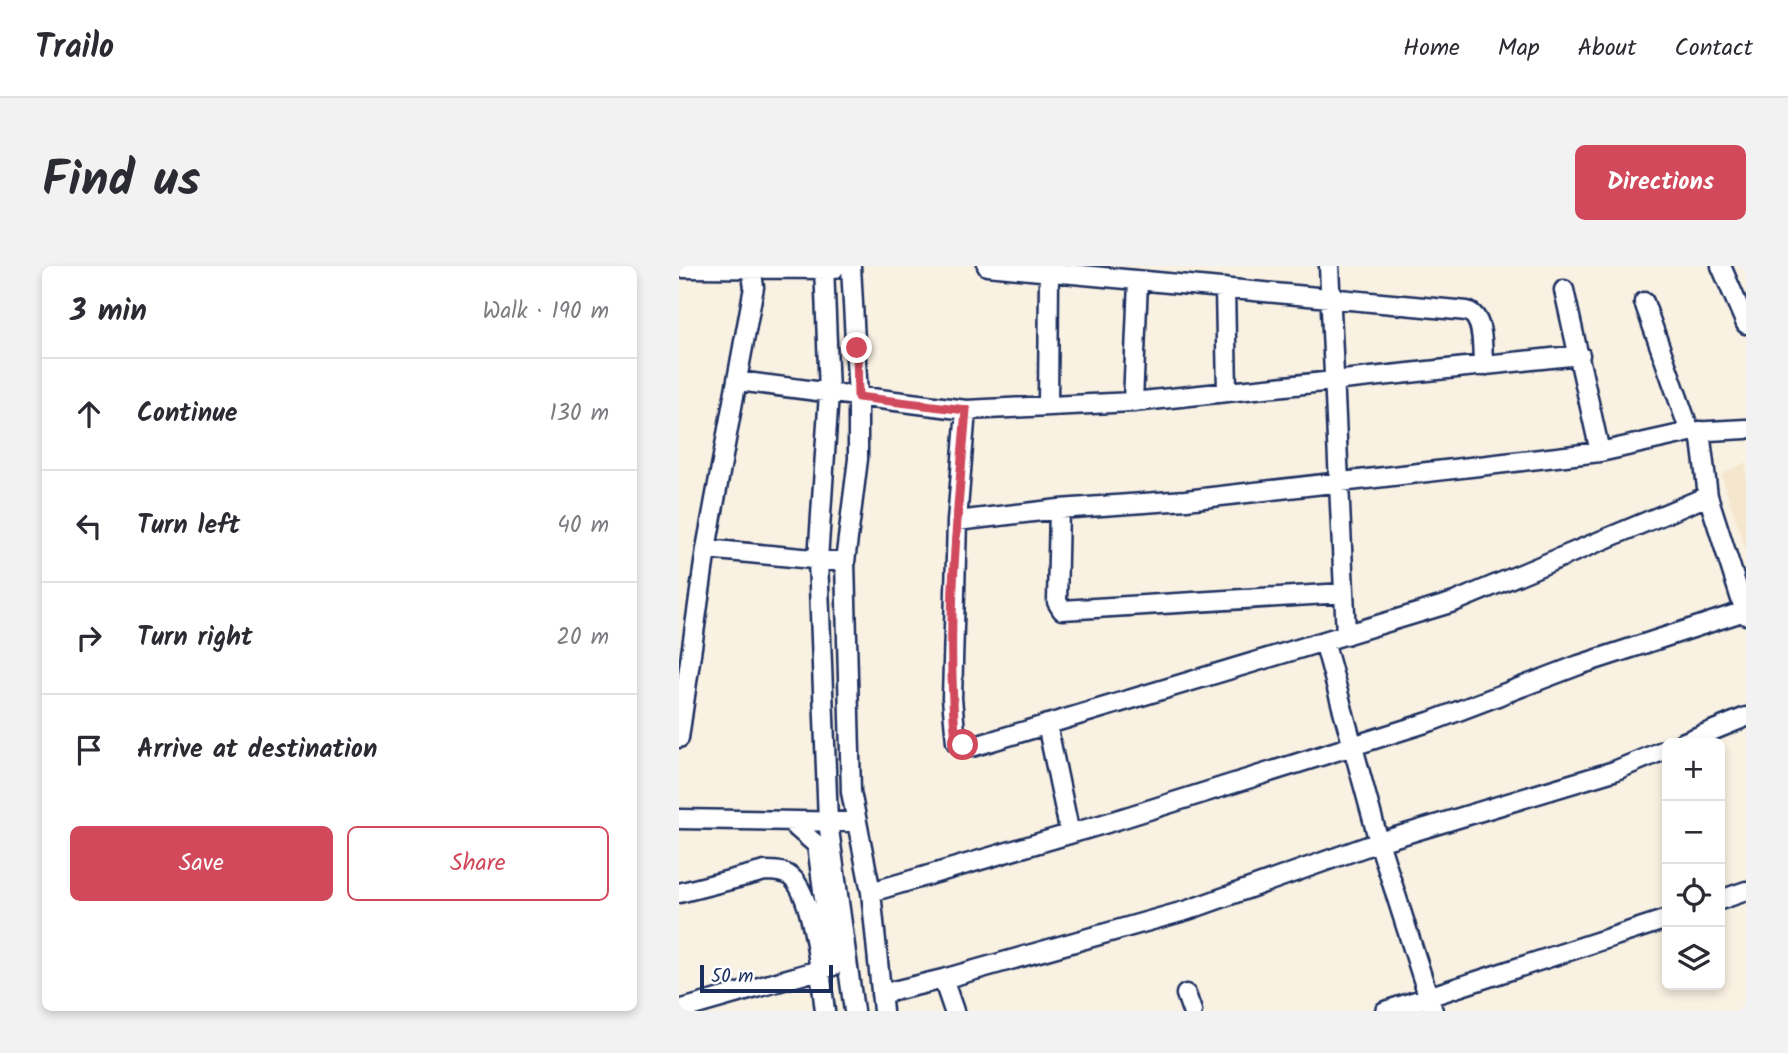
<!DOCTYPE html>
<html lang="en">
<head>
<meta charset="utf-8">
<style>
	:root { --surface:#fff; --page:#f2f2f3; --text:#2b2b33; --muted:#7c7c81; --line:#e1e1e2; --accent:#d1495b }
	body { margin:0; font-family:Kalam,sans-serif; background:var(--page); color:var(--text) }
	.controls { position:absolute; right:21px; bottom:21px; display:grid; overflow:hidden; border-radius:10px; box-shadow:0 4px 10px #0003 }
	.controls button { width:63px; height:63px; display:grid; place-items:center; padding:0; border:0; border-bottom:2px solid var(--line); background:var(--surface); color:var(--text); font:35px sans-serif }
	.scale { position:absolute; left:21px; bottom:18px; width:133px; box-sizing:border-box; padding-left:7px; border:4px solid #1b2f5e; border-top:0; font-size:19px; line-height:24px; white-space:nowrap; color:#1b2f5e; -webkit-text-stroke:5px #fff; paint-order:stroke }
	.stop { position:absolute; width:21px; height:21px; margin:-16px; border:5px solid #d1495b; border-radius:50%; background:#fff }
	.stop.end { background:#d1495b; border-color:#fff; box-shadow:0 2px 7px #0008 }
	.list { margin:0; padding:0; list-style:none }
	h2 { display:flex; justify-content:space-between; align-items:center; height:91px; margin:0; padding:0 28px; font-size:30px }
	h2 small { font-size:23px; font-weight:400; color:var(--muted) }
	.list li { display:grid; grid-template-columns:46px 1fr auto; gap:21px; align-items:center; box-sizing:border-box; height:112px; padding:0 28px; border-top:2px solid var(--line) }
	.list b { display:block; font-size:26px; white-space:nowrap }
	.list em { font-size:23px; font-style:normal; color:var(--muted) }
	.actions { display:flex; gap:14px; padding:21px 28px }
	.actions a { flex:1; padding:16px 0; border:2px solid var(--accent); border-radius:10px; text-align:center; font-size:24px; color:var(--accent) }
	.actions .main { background:var(--accent); color:#fff }
	.icon { flex:none; width:38px; height:38px; fill:none; stroke:currentColor; stroke-width:2; stroke-linecap:round; stroke-linejoin:round }
	.map { position:relative; flex:none; width:1067px; height:745px; overflow:hidden; border-radius:10px }
	header { display:flex; align-items:center; gap:42px; box-sizing:border-box; height:98px; padding:0 35px; background:var(--surface); border-bottom:2px solid var(--line) }
	header strong { font-size:33px }
	nav { display:flex; gap:38px; margin-inline-start:auto; font-size:24px }
	.intro { display:flex; align-items:center; justify-content:space-between; box-sizing:border-box; height:168px; padding:0 42px }
	h1 { margin:0; font-size:49px }
	.button { padding:18px 32px; border-radius:10px; background:var(--accent); color:#fff; font-size:24px; font-weight:700 }
	main { display:flex; gap:42px; padding:0 42px }
	aside { flex:1; background:var(--surface); border-radius:10px; box-shadow:0 4px 10px #0003 }
	.map>svg:first-child { display:block }
	.built { fill:#f5e7ce }
	.lines { fill:none; stroke-linecap:round; stroke-linejoin:round }
	.street-casing { stroke:#1b2f5e; stroke-width:23 }
	.street { stroke:#fff; stroke-width:18 }
	.route { stroke:#d1495b; stroke-width:9 }
</style>
</head>
<body>
<header>
<strong>Trailo</strong>
<nav><a>Home</a><a>Map</a><a>About</a><a>Contact</a></nav>
</header>
<div class="intro"><h1>Find us</h1><a class="button">Directions</a></div>
<main>
<aside>
<h2>3 min<small>Walk · 190 m</small></h2>
<ul class="list">
<li><svg class="icon" aria-label="ahead" viewBox="0 0 24 24"><path d="M12 20V5M6 11l6-6 6 6"/></svg><div><b>Continue</b></div><em>130 m</em></li>
<li><svg class="icon" aria-label="left" viewBox="0 0 24 24"><path d="M17 20v-9H6M10 6l-5 5 5 5"/></svg><div><b>Turn left</b></div><em>40 m</em></li>
<li><svg class="icon" aria-label="right" viewBox="0 0 24 24"><path d="M7 20v-9h11M14 6l5 5-5 5"/></svg><div><b>Turn right</b></div><em>20 m</em></li>
<li><svg class="icon" aria-label="arrive" viewBox="0 0 24 24"><path d="M6 21V4h12l-3 4 3 4H6"/></svg><div><b>Arrive at destination</b></div></li>
</ul>
<div class="actions"><a class="main">Save</a><a>Share</a></div>
</aside>
<div class="map">
<svg width="1067" height="745" viewBox="0 0 1067 745">
	<rect width="100%" height="100%" fill="#f9f1e2"/>
	<filter id="ink" filterUnits="userSpaceOnUse"><feTurbulence type="fractalNoise" baseFrequency=".0143" numOctaves="2"/><feDisplacementMap in="SourceGraphic" scale="14" xChannelSelector="R" yChannelSelector="G"/><feConvolveMatrix kernelMatrix="1 2 1 2 8 2 1 2 1" color-interpolation-filters="sRGB"/></filter>
	<g filter="url(#ink)">
		<path class="built" d="M1067 196V284L1042 209Z"/>
		<g class="lines">
			<g class="street-casing">
				<path id="street" d="M145 0 150 127 139 294 149 556 175 745
					M172 0 179 131V193L166 296 172 526 192 626 204 745
					M308 0 788 45C806 51 803 83 804 100
					M650 0 667 369
					M1042 0 1067 58
					M0 2 155 3
					M546 22 548 126
					M885 24 921 186
					M965 36 1011 166 1067 163
					M59 115 287 144 454 136 901 89
					M454 136 459 15
					M369 140 370 8
					M287 144 278 255 380 243 507 234 921 186 1011 166
					M1021 165 1029 230
					M380 243 378 336 383 344 665 327
					M278 255 273 432 277 476 293 481 775 336 1029 230 1067 349
					M27 283 166 296
					M645 375 700 576 754 745
					M368 458 391 568
					M0 472 27 283 75 21 72 2
					M1003 477 1067 451
					M0 553 177 556
					M192 626 428 557 753 455 900 399 1066 345
					M0 627 86 605C95 605 105 605 112 611 135 629 142 715 146 745
					M1041 634 1067 625
					M264 713 275 745
					M202 728 264 713 509 644 700 576 935 505 988 483
					M507 728 513 745
					M0 744 154 700 138 579 110 555
					M706 745 988 653"/>
			</g>
			<use href="#street" class="street"/>
		</g>
	</g>
	<g class="lines" filter="url(#ink)">
		<path class="route" d="M178 82 179 131 287 144C278 253 266 366 277 476L284 479"/>
	</g>
</svg>
<div class="controls">
<button>+</button>
<button>−</button>
<button><svg class="icon" aria-label="locate" viewBox="0 0 24 24"><circle cx="12" cy="12" r="6"/><path d="M12 2v4M12 18v4M2 12h4M18 12h4"/></svg></button>
<button><svg class="icon" aria-label="layers" viewBox="0 0 24 24"><path d="M12 4l9 5-9 5-9-5zM3 14l9 5 9-5"/></svg></button>
</div>
<div class="scale">50 m</div>
<div class="stop" style="left:284px;top:479px"></div>
<div class="stop end" style="left:178px;top:82px"></div>
</div>
</main>
</body>
</html>
